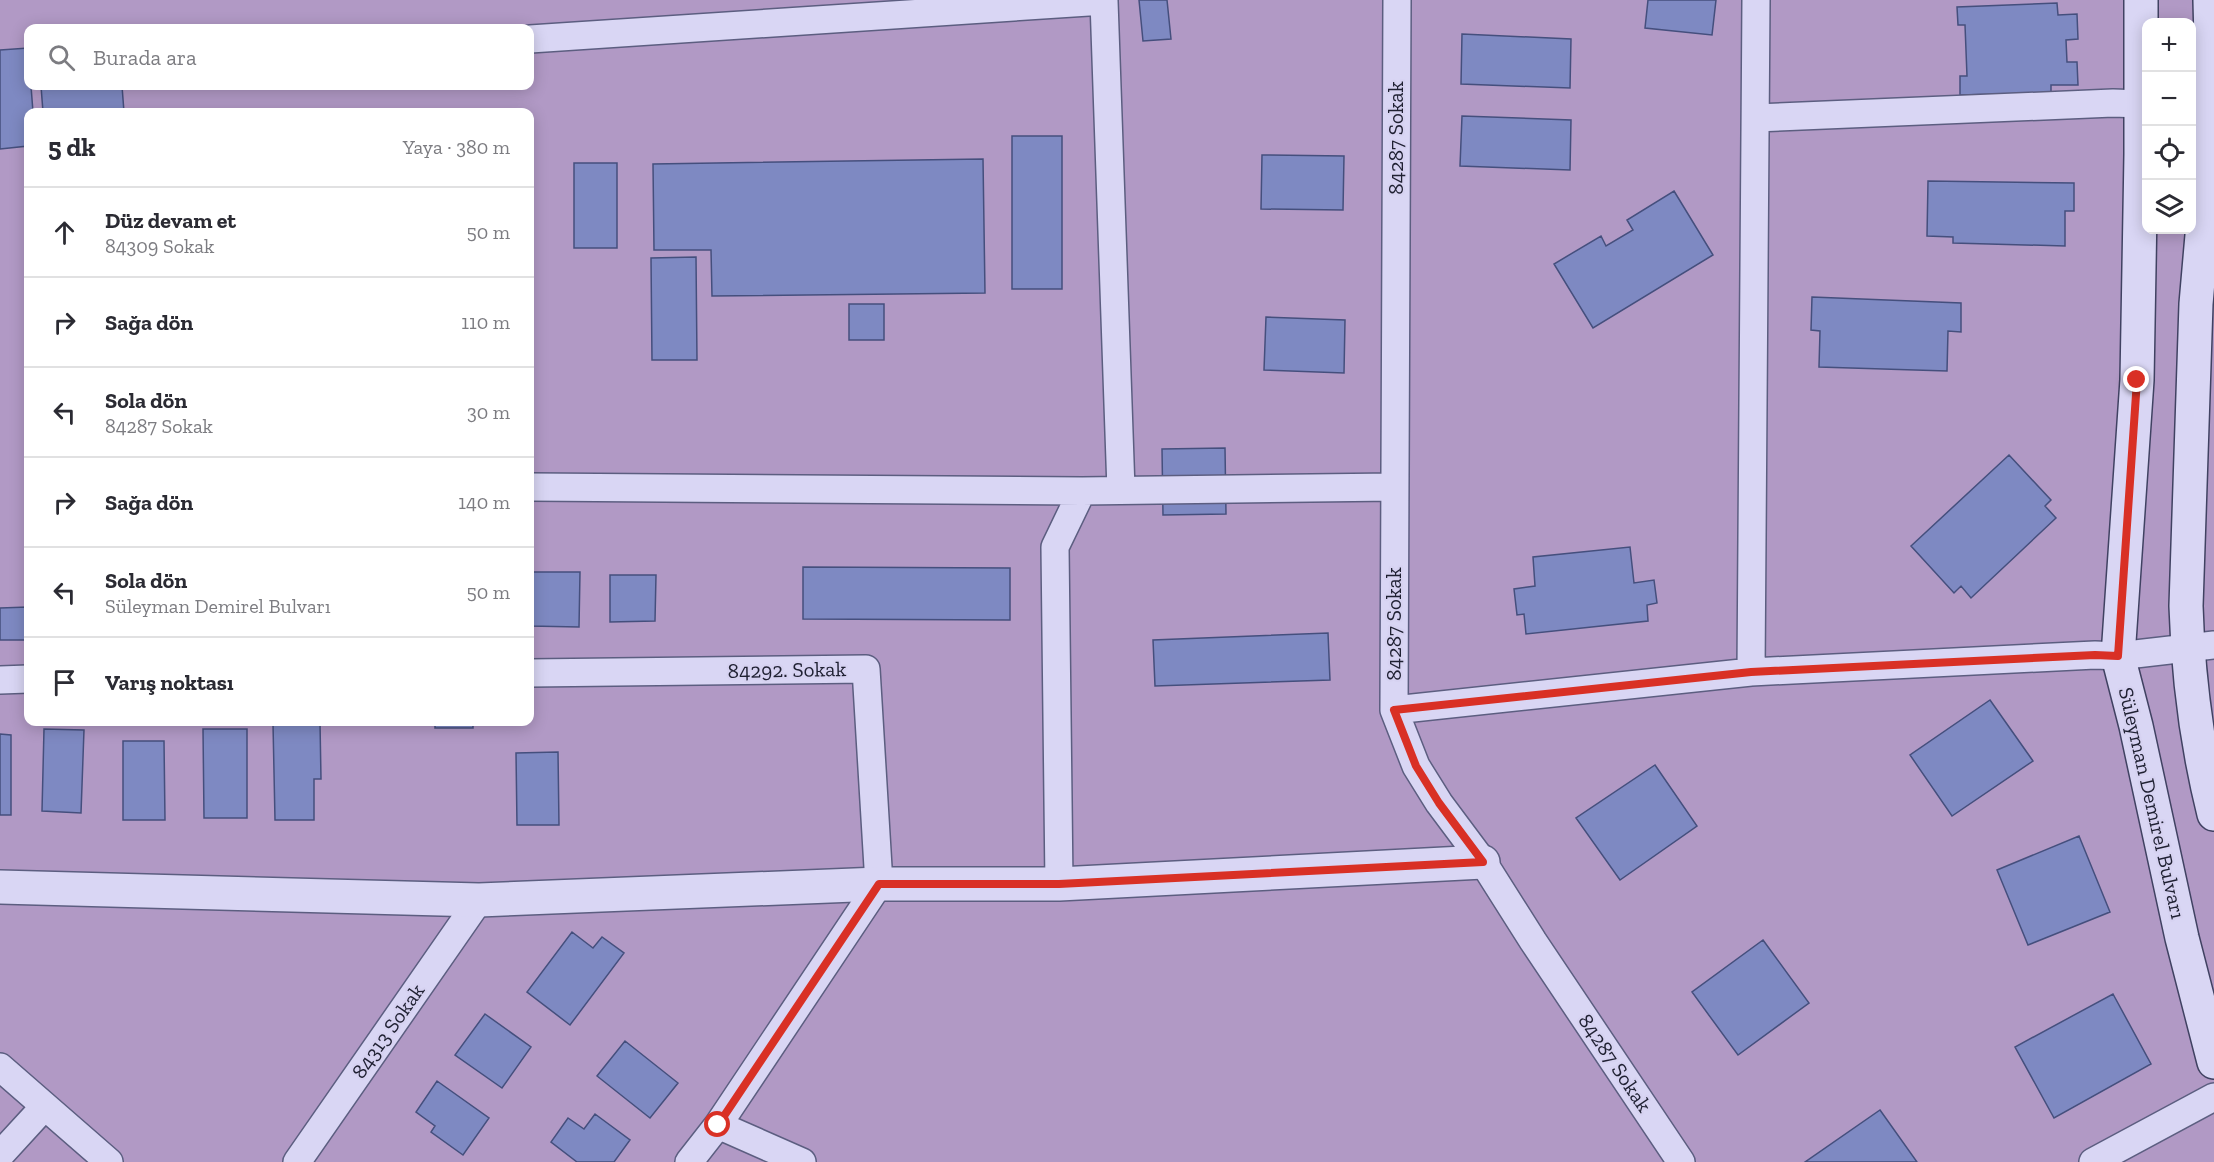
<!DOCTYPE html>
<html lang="tr">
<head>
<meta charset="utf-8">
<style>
	:root { --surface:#fff; --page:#f2f2f3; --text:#2b2b33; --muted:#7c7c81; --line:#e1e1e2 }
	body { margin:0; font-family:"Zilla Slab",serif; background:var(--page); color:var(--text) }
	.controls { position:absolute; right:18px; top:18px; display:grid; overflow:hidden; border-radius:12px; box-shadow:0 3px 15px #0003 }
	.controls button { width:54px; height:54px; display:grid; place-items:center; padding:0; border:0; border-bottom:2px solid var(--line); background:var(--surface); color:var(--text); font:30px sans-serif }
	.stop { position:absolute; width:18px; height:18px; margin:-14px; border:4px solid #d93025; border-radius:50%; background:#fff }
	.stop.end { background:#d93025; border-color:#fff; box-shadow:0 2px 6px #0008 }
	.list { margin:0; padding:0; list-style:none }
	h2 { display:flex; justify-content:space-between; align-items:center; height:78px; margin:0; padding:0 24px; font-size:26px }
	h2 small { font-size:20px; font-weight:400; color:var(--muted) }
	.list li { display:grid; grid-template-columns:39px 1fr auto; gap:18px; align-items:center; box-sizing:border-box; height:90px; padding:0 24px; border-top:2px solid var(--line) }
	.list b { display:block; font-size:22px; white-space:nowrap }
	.list p { margin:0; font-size:20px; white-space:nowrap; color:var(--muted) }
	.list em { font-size:20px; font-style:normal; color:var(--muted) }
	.icon { flex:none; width:33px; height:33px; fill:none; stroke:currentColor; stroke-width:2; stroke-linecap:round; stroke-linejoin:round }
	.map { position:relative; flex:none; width:2214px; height:1162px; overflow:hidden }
	.search { position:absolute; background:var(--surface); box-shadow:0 3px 15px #0003; left:24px; top:24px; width:510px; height:66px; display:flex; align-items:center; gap:15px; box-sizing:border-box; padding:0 21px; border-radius:12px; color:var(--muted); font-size:22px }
	.panel { position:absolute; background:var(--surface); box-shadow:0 3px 15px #0003; left:24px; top:108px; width:510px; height:618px; border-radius:12px }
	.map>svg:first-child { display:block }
	.green { fill:#b199c5; fill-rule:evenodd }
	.building { fill:#7e89c2; stroke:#454f7d; stroke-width:1.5 }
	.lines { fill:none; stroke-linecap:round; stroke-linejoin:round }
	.minor-casing { stroke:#5c5e80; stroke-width:30 }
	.tertiary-casing { stroke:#5c5e80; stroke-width:36 }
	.secondary-casing { stroke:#404262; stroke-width:36 }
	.minor { stroke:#d9d6f4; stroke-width:27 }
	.tertiary { stroke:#d9d6f4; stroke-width:33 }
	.secondary { stroke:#d9d6f4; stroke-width:33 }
	.route { stroke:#d93025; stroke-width:8 }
	.labels { text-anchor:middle; stroke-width:4.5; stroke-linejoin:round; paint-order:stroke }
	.street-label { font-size:21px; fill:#1f2032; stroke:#d6d2f1 }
</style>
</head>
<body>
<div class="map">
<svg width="2214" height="1162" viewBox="0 0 2214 1162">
	<rect width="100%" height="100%" fill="#c8c4e8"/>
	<path class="green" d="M0 0H2214V1162H0ZM2146 22H2192V230H2146ZM28 28H530V86H28ZM28 112H530V722H28Z"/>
	<path class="building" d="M1139 0H1167L1171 39 1143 41Z
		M1648 0H1716L1712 35 1645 28Z
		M2057 3 2058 15 2077 14 2078 39 2066 40 2067 62H2077L2078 85H2051V93L1960 95V76H1967L1965 25H1958L1957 7Z
		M1462 34 1571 39 1570 88 1461 84Z
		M28 48V86H31L33 112H28V146L0 149V50Z
		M41 86H122L124 112H43Z
		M1462 116 1571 120 1570 170 1460 166Z
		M1012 136H1062V289H1012Z
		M1262 155 1344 156 1343 210 1261 209Z
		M983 159 985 293 712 296 711 250H654L653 164Z
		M574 163H617V248H574Z
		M1928 181 2074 183V211H2065V246L1953 243V237L1927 236Z
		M1674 191 1713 255 1593 328 1554 264 1601 236 1606 246 1633 230 1627 220Z
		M696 257 697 360H652L651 258Z
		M1812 297 1961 303V332L1948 331 1947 371 1819 367 1820 331 1811 330Z
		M849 304H884V340H849Z
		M1266 317 1345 320 1344 373 1264 370Z
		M1225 448 1226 514 1163 515 1162 449Z
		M2009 455 2051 500 2045 506 2056 518 1971 598 1961 586 1954 593 1911 546Z
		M1630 547 1634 583 1654 580 1657 603 1647 605 1648 621 1526 634 1524 614 1517 615 1514 589 1535 586 1533 557Z
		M803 567 1010 568V620L803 619Z
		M530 572H580L579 627 530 626Z
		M610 575H656L655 621 610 622Z
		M28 607V640H0V608Z
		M1328 633 1330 680 1155 686 1153 640Z
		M1990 700 2033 761 1952 816 1910 755Z
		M435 722H473V728H435Z
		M320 723 321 779H314V820H275L273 724Z
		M44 729 84 730 81 813 42 811Z
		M203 729H247V818H204Z
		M0 734 11 735V815H0Z
		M123 741H164L165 820H123Z
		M558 752 559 825H517L516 753Z
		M1655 765 1697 826 1620 880 1576 818Z
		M2079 836 2110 912 2028 945 1997 870Z
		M572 932 593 948 602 937 624 953 570 1025 527 992Z
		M1763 940 1809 1003 1738 1055 1692 992Z
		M2113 994 2151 1064 2054 1118 2015 1047Z
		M485 1014 531 1047 502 1088 455 1055Z
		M625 1041 678 1083 650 1118 597 1076Z
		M437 1081 489 1118 463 1155 431 1132 435 1126 416 1112Z
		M1880 1110 1917 1162H1805Z
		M595 1114 630 1140 614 1162H577L551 1142 568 1118 584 1129Z"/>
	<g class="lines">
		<g class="minor-casing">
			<path id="minor" d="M1397 0 1394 710 1416 766 1439 803 1483 862 1533 941 1681 1162
				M530 39 1104 1 1121 490
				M1756 118 2113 103 2141 104
				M530 487 1082 491 1394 487
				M1751 672 1756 0
				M530 673 866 669 879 884 718 1125 689 1162
				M0 680 28 679
				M1394 710 1751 672 2095 655 2118 656 2214 645
				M1059 884 1055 547 1082 491
				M0 1067 109 1162
				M718 1125 802 1162
				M0 1155 44 1107
				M297 1162 479 900
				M2093 1162 2214 1097"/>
		</g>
		<g class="tertiary-casing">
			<path id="tertiary" d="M0 887 479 900 879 884H1059L1483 862"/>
		</g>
		<g class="secondary-casing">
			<path id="secondary" d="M2141 0V154L2137 380 2118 656 2136 726 2182 938 2214 1062
				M2210 0 2211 41 2203 224 2196 304 2186 606C2188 676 2197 746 2214 814"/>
		</g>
		<use href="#minor" class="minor"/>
		<use href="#tertiary" class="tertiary"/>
		<use href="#secondary" class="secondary"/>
	</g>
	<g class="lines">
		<path class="route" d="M718 1125 879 884H1059L1483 862 1439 803 1416 766 1394 710 1751 672 2095 655 2118 656 2137 380"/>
	</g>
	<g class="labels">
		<g class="street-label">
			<text transform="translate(1396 138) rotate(-90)" y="7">84287 Sokak</text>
			<text transform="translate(1394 624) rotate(-90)" y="7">84287 Sokak</text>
			<text transform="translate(787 670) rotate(-1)" y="7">84292. Sokak</text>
			<text transform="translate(2152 803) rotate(77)" y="7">Süleyman Demirel Bulvarı</text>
			<text transform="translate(388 1031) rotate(-55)" y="7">84313 Sokak</text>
			<text transform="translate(1615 1063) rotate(56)" y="7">84287 Sokak</text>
		</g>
	</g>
</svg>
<div class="controls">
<button>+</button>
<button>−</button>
<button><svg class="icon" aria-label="locate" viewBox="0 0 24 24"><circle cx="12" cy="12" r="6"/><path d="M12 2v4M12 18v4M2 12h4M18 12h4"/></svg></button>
<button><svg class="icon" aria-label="layers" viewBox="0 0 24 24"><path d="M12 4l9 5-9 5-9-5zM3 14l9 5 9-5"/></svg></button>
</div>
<div class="stop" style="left:718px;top:1125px"></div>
<div class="stop end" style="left:2137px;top:380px"></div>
<div class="search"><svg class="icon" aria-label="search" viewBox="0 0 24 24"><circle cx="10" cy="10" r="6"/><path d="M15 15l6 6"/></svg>Burada ara</div>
<section class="panel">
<h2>5 dk<small>Yaya · 380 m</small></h2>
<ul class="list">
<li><svg class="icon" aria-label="ahead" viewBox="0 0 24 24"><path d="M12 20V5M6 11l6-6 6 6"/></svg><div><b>Düz devam et</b><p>84309 Sokak</p></div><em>50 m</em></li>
<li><svg class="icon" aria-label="right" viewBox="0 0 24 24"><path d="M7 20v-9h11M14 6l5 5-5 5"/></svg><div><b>Sağa dön</b></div><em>110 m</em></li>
<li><svg class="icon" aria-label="left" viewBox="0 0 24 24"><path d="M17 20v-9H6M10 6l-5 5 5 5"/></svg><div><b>Sola dön</b><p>84287 Sokak</p></div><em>30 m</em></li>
<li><svg class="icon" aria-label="right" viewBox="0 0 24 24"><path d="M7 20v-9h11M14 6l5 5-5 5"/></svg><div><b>Sağa dön</b></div><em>140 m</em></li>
<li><svg class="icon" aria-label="left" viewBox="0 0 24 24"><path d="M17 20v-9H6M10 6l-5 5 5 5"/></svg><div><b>Sola dön</b><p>Süleyman Demirel Bulvarı</p></div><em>50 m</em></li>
<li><svg class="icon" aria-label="arrive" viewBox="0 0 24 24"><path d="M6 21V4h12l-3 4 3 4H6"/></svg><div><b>Varış noktası</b></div></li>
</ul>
</section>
</div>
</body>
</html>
